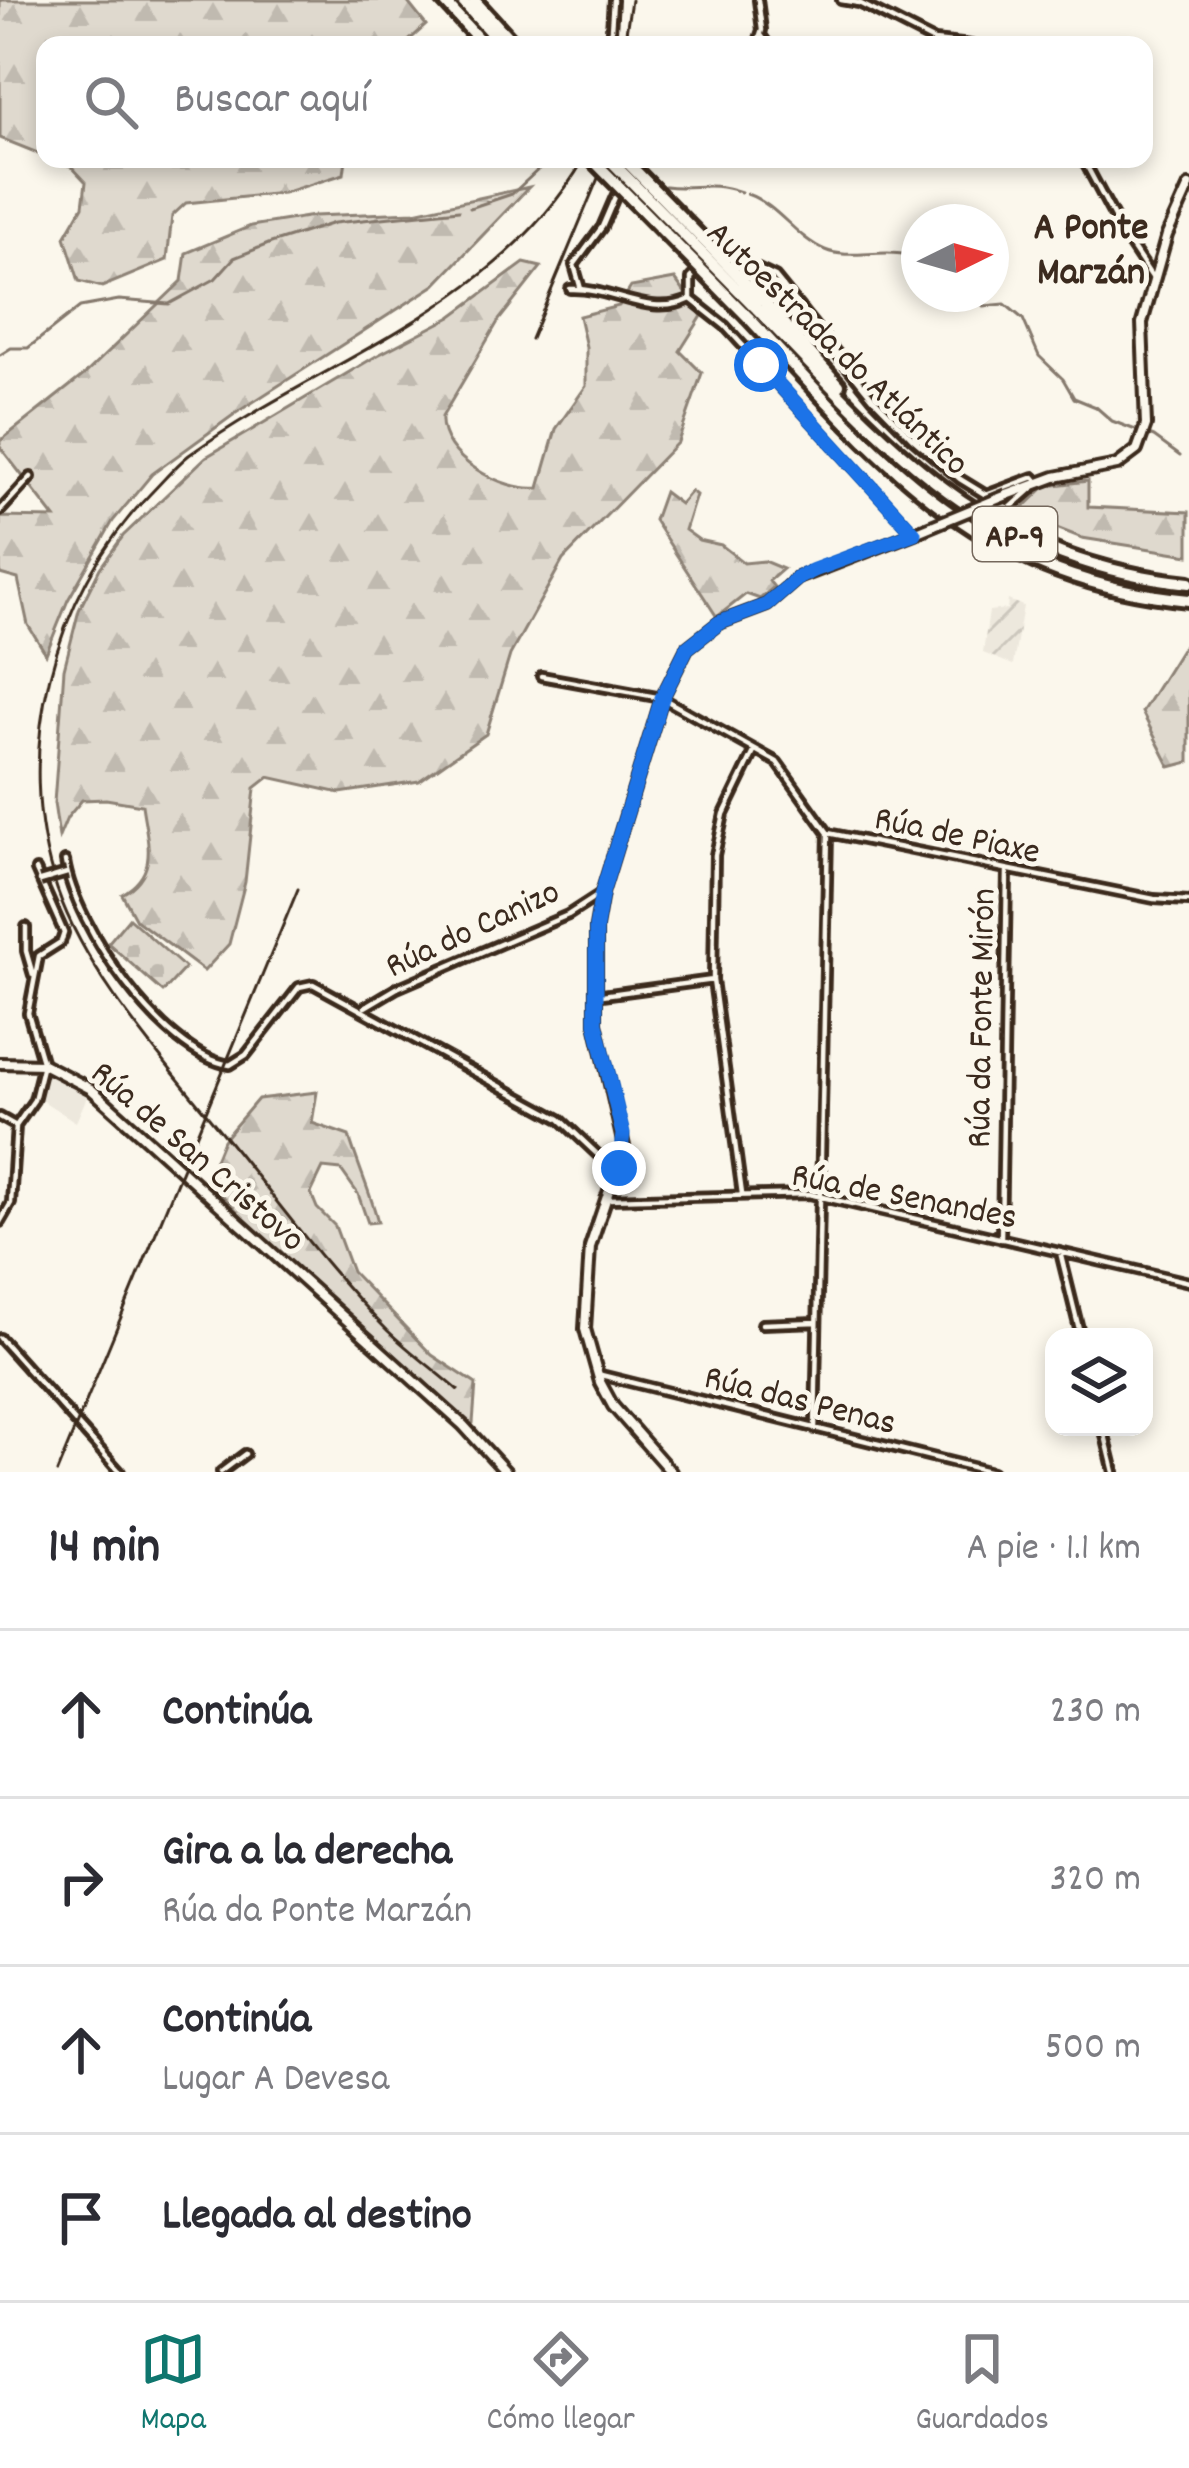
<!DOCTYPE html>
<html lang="es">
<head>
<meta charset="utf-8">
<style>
	:root { --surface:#fff; --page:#f2f2f3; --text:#2b2b33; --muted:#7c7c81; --line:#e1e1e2; --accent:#0f766e }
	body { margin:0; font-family:Dekko,sans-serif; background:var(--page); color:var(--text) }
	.controls { position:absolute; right:36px; bottom:36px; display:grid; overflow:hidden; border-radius:24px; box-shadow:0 6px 18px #0003 }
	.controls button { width:108px; height:108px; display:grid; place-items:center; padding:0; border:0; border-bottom:3px solid var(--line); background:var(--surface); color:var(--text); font:60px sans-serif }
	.compass { position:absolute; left:901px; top:204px; width:108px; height:108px; border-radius:50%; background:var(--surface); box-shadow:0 6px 18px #0003; rotate:85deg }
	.stop { position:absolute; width:36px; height:36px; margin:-27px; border:9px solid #1a73e8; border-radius:50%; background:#fff }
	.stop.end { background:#1a73e8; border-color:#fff; box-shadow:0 3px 12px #0008 }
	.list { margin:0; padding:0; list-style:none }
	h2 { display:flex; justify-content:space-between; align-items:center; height:156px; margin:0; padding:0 48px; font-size:51px }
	h2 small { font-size:39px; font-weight:400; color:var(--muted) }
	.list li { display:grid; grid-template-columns:78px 1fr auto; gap:36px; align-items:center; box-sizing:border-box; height:168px; padding:0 48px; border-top:3px solid var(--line) }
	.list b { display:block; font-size:45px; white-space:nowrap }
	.list p { margin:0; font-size:39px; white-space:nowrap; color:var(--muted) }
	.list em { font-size:39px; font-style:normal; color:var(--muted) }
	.icon { flex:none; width:66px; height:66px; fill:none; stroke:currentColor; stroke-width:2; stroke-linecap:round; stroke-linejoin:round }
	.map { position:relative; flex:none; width:1189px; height:1472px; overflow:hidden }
	.search { position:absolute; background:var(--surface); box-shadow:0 6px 18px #0003; left:36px; right:36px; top:36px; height:132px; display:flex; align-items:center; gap:30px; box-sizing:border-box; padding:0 42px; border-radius:24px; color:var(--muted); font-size:45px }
	.sheet { height:828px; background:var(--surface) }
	nav { display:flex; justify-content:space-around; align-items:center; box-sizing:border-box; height:168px; border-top:3px solid var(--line); background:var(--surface); font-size:33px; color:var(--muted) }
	nav a { display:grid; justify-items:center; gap:6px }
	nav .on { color:var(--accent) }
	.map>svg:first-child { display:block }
	.built { fill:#ede8dd }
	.industrial { fill:url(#industrial-furrows) }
	.forest { fill:url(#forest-firs); stroke:#8d8276; stroke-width:3 }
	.cemetery { fill:url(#cemetery-stones); stroke:#8d8276; stroke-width:3 }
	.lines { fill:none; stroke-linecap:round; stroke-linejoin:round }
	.stream { stroke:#85796d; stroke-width:3 }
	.street-casing { stroke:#3b2a1e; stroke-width:14 }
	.secondary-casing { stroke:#3b2a1e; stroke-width:16 }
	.highway-casing { stroke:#3b2a1e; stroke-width:20 }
	.street { stroke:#fbf7ec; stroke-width:4.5 }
	.secondary { stroke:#fbf7ec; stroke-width:8 }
	.highway { stroke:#fbf7ec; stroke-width:10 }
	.rail { stroke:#3b2a1e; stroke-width:3 }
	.street-bridge-casing { stroke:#3b2a1e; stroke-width:14; stroke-linecap:butt }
	.secondary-bridge-casing { stroke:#3b2a1e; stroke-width:16; stroke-linecap:butt }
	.highway-bridge-casing { stroke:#3b2a1e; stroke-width:20; stroke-linecap:butt }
	.street-bridge { stroke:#fbf7ec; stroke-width:4.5 }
	.secondary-bridge { stroke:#fbf7ec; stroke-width:8 }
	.highway-bridge { stroke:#fbf7ec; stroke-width:10 }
	.route { stroke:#1a73e8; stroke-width:15 }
	.labels { text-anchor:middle; stroke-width:10; stroke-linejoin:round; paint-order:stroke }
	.shield { fill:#fbf7ec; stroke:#75685c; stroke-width:3 }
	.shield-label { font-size:33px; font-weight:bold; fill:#3b2a1e }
	.street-label { font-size:36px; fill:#3b2a1e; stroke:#fbf7ec }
	.neighbourhood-label { font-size:39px; font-weight:bold; fill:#3b2a1e; stroke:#fbf7ec }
</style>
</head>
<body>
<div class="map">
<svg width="1189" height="1472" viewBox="0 0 1189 1472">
	<defs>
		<pattern id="industrial-furrows" width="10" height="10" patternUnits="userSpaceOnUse" patternTransform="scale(3)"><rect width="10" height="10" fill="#ede8dd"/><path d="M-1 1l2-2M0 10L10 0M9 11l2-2" fill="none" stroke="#ccc7bd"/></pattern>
		<pattern id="forest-firs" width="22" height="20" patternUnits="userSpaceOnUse" patternTransform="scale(3)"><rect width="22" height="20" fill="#dfd9ce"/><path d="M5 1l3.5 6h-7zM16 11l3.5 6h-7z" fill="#c0bab0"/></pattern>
		<pattern id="cemetery-stones" width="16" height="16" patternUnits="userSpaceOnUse" patternTransform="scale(3)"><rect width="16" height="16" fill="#dfd9ce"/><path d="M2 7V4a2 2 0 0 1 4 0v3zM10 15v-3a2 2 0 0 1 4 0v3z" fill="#c0bab0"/></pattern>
	</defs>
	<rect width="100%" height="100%" fill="#fbf7ec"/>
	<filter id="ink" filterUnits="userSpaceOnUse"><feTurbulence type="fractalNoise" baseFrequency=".00833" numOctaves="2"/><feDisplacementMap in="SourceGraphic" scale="24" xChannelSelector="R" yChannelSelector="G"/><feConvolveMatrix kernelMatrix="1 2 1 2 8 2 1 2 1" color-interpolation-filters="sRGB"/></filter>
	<g filter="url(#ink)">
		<path class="built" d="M47 1069 89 1092 76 1122 35 1096Z"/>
		<path class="industrial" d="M1008 600 1023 606 1013 665 983 653 989 611 1007 609Z"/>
		<path class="forest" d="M0 0H406L426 25 404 45H45V156L0 138Z
			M52 159H346L344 174 283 193 186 203 172 216 167 260 102 287 79 281 65 237 83 206 86 182 71 166Z
			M529 187 435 285 236 413 152 474 113 521 68 600 46 654 28 625 18 579 0 574V517L55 518 0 447V441L85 374 182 281 186 253 251 226 313 216 415 212Z
			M524 263 541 267 499 320 442 417C439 457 503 492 539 488L556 429 586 386V347L579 316 619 306 631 287 675 279 702 316 680 351 702 373 678 442 563 560 510 655 486 734 419 781 340 793 269 777 255 788 245 882 229 944 204 971 136 920 122 894C160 873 147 841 142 805L106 799 82 800 67 818 59 837 54 803 64 669 79 610 100 568 123 536 206 457 378 355 451 317Z
			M1088 481V507L1189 512V555L1082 538 1018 513 1046 486Z
			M691 491 696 495 685 530 699 540 721 545 744 563 764 561 783 569 769 581 774 587 760 599 746 594 717 617 654 520 664 492 680 504Z
			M1189 637V762L1170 767 1142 712Z
			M317 1092 312 1123 349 1136C358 1166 371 1194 378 1222L368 1223 358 1194 341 1170 323 1168 311 1193 317 1208 335 1226 352 1272 432 1355 476 1384 473 1423 469 1425 252 1227 207 1179 223 1140 258 1099Z"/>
		<path class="cemetery" d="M129 918 185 968 163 992 108 943Z"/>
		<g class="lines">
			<path class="stream" d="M665 186C695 190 709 180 741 192
				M747 194C778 205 795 237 825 250 851 261 886 246 919 258
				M470 208 512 194 540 168 567 160
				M964 294 984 306 1005 304 1023 319 1039 356 1063 379 1074 398 1096 407 1112 421 1154 437 1180 456
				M0 355 11 348H28L80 307 119 300 169 304 215 279 234 258 271 243 334 223 459 210"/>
			<g class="street-casing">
				<path id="street" d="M841 0 859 3 934 41 971 45
					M761 35 768 45
					M729 44 734 45
					M610 45 613 0
					M757 45 762 30 758 0
					M1083 159 1122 232 1154 280
					M723 260 743 262 775 277 873 398 912 438 960 479 1009 509 1037 484
					M697 272 691 278V299L725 326 914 533
					M570 289C612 287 649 319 691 299
					M581 289 574 265 602 227 621 183 602 159
					M986 495 1034 477 1038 482
					M0 511 31 477
					M541 676 662 698 777 762 828 833 1154 899 1189 901
					M65 861C75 926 163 1055 230 1065L246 1055 299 987 313 984 560 1119 597 1154 619 1167
					M26 927V951L33 975
					M595 996 713 980
					M365 1007 397 988 568 915 602 893
					M0 1117 16 1126
					M742 1194 713 980 715 855 724 814 755 750
					M607 1199 809 1194 1189 1282
					M0 1222 11 1203 16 1126 34 1100 43 1064 28 1013 39 956 61 942 64 933 36 870
					M1001 1239 1007 872
					M1060 1252 1081 1337
					M762 1324 817 1322
					M0 1338 120 1472
					M597 1374 992 1472
					M1103 1427 1114 1472
					M815 1429 828 833
					M221 1472 245 1454"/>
			</g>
			<g class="secondary-casing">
				<path id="secondary" d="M1007 495 1055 477 1117 465 1137 450 1146 425 1142 323 1167 235 1189 186
					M0 1063 43 1064 91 1089 463 1425 506 1472
					M671 1472 613 1406 600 1382 585 1329 590 1247 624 1146 596 1023V927L602 893 662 698 687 648 719 623 767 605 798 578 917 532"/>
			</g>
			<g class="highway-casing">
				<path id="highway" d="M443 0 484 45
					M461 0 502 45
					M474 0 515 45
					M764 302 839 385
					M756 308C891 448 983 561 1189 583
					M748 317C884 463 976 579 1189 600"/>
			</g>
			<use href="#street" class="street"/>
			<use href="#secondary" class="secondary"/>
			<use href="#highway" class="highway"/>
			<path class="rail" d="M624 45 631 0
				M531 339 606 159
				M458 1390C435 1370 410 1352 388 1331 324 1267 271 1192 213 1122 158 1054 86 973 57 889 11 754 52 594 150 494 163 481 175 466 189 455 324 358 496 310 584 159
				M57 1472 298 889"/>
			<g class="street-bridge-casing">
				<path id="street-bridge" d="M40 881 67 873"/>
			</g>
			<g class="secondary-bridge-casing">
				<path id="secondary-bridge" d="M917 532 1007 495"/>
			</g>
			<g class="highway-bridge-casing">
				<path id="highway-bridge" d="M592 159 748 317
					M609 159 756 308
					M624 159 764 302"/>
			</g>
			<use href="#street-bridge" class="street-bridge"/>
			<use href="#secondary-bridge" class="secondary-bridge"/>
			<use href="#highway-bridge" class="highway-bridge"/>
		</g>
	</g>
	<g class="lines" filter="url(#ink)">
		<path class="route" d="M619 1168 623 1134 596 1023V927L602 893 662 698 687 648 719 623 767 605 798 578 814 570 914 533 761 365"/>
	</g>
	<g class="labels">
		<rect class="shield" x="973" y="507" width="84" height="54" rx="9"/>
		<g class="shield-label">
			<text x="1015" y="546">AP-9</text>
		</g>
		<g class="street-label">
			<text transform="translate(840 346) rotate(44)" y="13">Autoestrada do Atlántico</text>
			<text transform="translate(958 832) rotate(12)" y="13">Rúa de Piaxe</text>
			<text transform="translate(471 926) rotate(-25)" y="13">Rúa do Canizo</text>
			<text transform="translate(978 1018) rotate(-89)" y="13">Rúa da Fonte Mirón</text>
			<text transform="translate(200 1154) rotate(41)" y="13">Rúa de San Cristovo</text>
			<text transform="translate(905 1193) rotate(11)" y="13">Rúa de Senandes</text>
			<text transform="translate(801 1397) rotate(14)" y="13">Rúa das Penas</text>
		</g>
		<g class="neighbourhood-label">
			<text x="1091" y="238">A Ponte<tspan x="1091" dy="45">Marzán</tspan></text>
		</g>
	</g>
</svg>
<div class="controls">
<button><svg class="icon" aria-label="layers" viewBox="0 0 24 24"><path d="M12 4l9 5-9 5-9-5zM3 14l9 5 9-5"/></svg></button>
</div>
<svg class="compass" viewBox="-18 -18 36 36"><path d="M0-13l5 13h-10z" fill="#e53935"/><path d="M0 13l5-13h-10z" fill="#7c7c81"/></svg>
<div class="stop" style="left:761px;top:365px"></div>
<div class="stop end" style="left:619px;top:1168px"></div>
<div class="search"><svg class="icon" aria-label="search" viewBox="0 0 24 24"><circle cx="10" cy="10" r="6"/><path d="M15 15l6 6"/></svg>Buscar aquí</div>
</div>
<section class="sheet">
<h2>14 min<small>A pie · 1.1 km</small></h2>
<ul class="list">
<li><svg class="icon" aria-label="ahead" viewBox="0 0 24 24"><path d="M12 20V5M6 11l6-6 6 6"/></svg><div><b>Continúa</b></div><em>230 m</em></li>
<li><svg class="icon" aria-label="right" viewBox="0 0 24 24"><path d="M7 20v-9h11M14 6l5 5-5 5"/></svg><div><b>Gira a la derecha</b><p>Rúa da Ponte Marzán</p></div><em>320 m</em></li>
<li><svg class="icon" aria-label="ahead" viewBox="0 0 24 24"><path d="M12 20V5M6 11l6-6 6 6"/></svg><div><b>Continúa</b><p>Lugar A Devesa</p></div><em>500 m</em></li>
<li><svg class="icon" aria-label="arrive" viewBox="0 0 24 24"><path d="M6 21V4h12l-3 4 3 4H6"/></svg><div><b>Llegada al destino</b></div></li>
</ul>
</section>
<nav>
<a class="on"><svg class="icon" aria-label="map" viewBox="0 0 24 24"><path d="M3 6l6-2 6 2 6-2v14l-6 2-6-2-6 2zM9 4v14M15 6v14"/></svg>Mapa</a>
<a><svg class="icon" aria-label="directions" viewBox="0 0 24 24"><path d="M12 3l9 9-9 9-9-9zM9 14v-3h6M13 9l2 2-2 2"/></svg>Cómo llegar</a>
<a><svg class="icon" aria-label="saved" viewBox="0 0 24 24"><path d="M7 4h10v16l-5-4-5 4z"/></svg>Guardados</a>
</nav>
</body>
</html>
